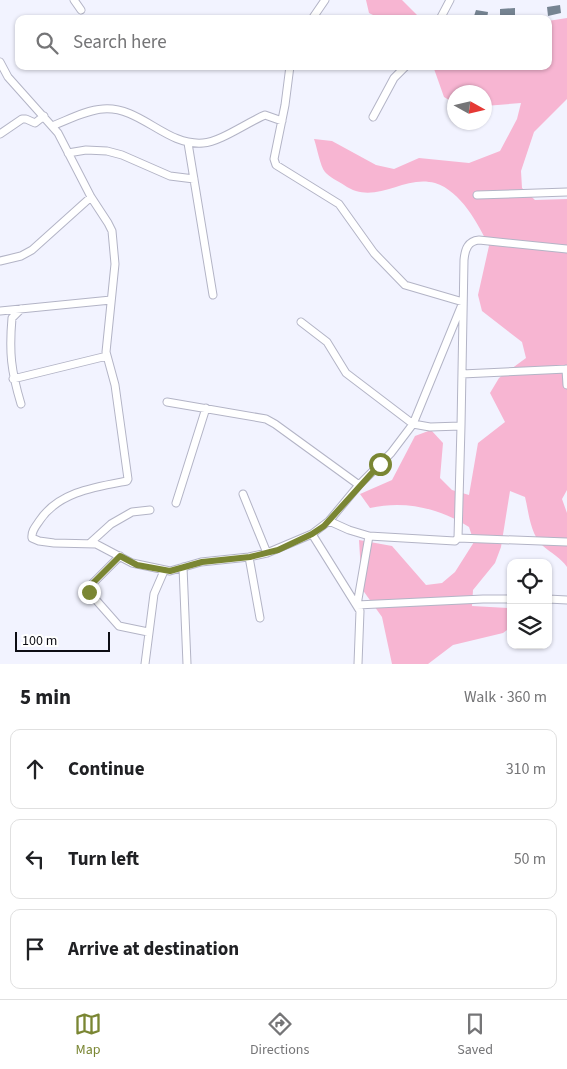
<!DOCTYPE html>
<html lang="en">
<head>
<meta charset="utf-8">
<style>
	:root { --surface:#fff; --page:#f6f6f6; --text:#202124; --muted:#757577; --line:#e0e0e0; --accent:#7a8633 }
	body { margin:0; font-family:"Source Sans 3",sans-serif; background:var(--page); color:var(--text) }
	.controls { position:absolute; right:15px; bottom:15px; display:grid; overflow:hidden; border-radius:10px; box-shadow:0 1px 4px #0004 }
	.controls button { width:45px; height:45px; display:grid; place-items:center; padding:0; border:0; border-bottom:1px solid var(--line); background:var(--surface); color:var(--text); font:25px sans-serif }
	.compass { position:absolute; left:447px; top:85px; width:45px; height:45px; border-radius:50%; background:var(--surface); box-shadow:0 1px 4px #0004; rotate:98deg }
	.scale { position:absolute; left:15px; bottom:12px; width:95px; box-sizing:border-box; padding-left:5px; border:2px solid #0d0d14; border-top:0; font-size:14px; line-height:18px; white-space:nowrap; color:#0d0d14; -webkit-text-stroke:4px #fff; paint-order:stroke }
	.stop { position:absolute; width:15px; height:15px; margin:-11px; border:4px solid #7a8633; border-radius:50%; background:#fff }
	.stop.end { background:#7a8633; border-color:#fff; box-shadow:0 1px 5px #0008 }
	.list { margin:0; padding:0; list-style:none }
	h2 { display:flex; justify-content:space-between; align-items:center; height:65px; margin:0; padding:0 20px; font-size:21px }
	h2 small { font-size:16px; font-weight:400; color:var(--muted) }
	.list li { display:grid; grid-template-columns:32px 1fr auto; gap:15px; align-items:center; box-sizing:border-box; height:80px; margin:0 10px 10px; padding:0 10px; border:1px solid var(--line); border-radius:10px }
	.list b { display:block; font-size:19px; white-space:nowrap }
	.list em { font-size:16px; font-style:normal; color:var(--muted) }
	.icon { flex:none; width:28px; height:28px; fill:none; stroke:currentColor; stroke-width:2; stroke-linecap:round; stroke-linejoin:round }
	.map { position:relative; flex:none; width:567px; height:664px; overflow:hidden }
	.search { position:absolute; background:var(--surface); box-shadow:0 1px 4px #0004; left:15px; right:15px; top:15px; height:55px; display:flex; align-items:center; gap:12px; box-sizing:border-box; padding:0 18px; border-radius:10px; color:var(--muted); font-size:19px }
	.sheet { height:335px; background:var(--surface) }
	nav { display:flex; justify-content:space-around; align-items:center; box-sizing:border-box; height:70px; border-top:1px solid var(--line); background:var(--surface); font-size:14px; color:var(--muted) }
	nav a { display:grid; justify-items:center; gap:2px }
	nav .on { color:var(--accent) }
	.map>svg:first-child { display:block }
	.green { fill:#f7b5d2 }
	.building { fill:#768492 }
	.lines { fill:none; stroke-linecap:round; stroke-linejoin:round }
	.street-casing { stroke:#b3b4c6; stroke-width:9 }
	.street { stroke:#fff; stroke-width:7 }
	.route { stroke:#7a8633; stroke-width:6 }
</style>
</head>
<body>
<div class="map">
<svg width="567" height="664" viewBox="0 0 567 664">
	<rect width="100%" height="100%" fill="#f2f3ff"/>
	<path class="green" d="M366 0H402L421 19H381L369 13Z
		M567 18V99L534 132 521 171 522 188 535 200 567 199V490L562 499 567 513V567C561 558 551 553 543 546 530 534 529 513 525 497L510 491 501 547 495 563 473 590 472 606 508 608 511 612V627L503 633 453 645 428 664H392L382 617 362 589 359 540 392 546 426 585 442 583 455 572 474 542 469 527C439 508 405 500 370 508L360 494 392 480 415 436 431 430 443 443 440 478 452 490 469 495 478 443 505 422 490 393 499 378 526 358 522 342 482 311 478 295 489 246C478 224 461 191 435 183 403 174 375 207 344 185 338 181 329 177 325 172 320 166 317 147 314 139L332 141 376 165 394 169 419 158 469 163 500 151 517 119 521 103 485 106 484 92H454V103L444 97 433 66H548V21Z"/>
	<path class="building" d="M560 5 561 13 548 16 547 7Z
		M515 8V19H505L504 17H500V9Z
		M476 10 488 12 487 19H473Z"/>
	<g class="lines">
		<g class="street-casing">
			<path id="street" d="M74 0 81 10
				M312 19 325 0
				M440 19 450 0
				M0 62 8 77 58 133 91 197 108 223 112 231 115 264 106 352 115 385 128 479 127 481C95 487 59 492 40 520 36 526 31 531 32 538L39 541 54 543 96 544 132 563 170 571 201 562 249 557 267 553 312 534 329 521 359 485 391 453 413 424 463 302 405 285 374 253 339 204 276 165 274 159 285 105 290 66
				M373 117 394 78 406 66
				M52 126C68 120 86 110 103 109 141 106 165 146 203 143 220 142 248 122 265 115L282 121
				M0 134 22 119H26L35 123 44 116
				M188 143 213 295
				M68 153 86 150 107 151 122 155 170 176 194 179
				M477 195 567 192
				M0 261 21 256 32 250 91 197
				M0 311 111 300
				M301 322 327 342 346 373 413 424 430 427 461 426
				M566 369 567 385
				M462 374 567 369
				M13 379 107 356
				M167 402 266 419 275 424 359 485
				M21 404C11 371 9 352 12 318L21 309
				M243 494 267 553
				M176 503 206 408
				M329 521 349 530 369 536 455 541 458 538 461 426 464 260C465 249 468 241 479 240L567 249
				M312 534 360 611 358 664
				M369 536 357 605 483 599H511
				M458 538 567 542
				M90 543 111 524 132 512 150 510
				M120 556 90 586 89 592 119 626 148 632
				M249 557 260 618
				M183 567 187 664
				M548 599 567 600
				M145 664 154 594 164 571"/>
		</g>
		<use href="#street" class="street"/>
	</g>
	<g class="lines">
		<path class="route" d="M89 592 90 586 120 556 137 565 170 571 202 562 250 557 278 550 312 534 324 526 380 464"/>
	</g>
</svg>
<div class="controls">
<button><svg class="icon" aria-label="locate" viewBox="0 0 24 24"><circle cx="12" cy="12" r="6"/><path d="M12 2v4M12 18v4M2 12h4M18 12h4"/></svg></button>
<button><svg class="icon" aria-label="layers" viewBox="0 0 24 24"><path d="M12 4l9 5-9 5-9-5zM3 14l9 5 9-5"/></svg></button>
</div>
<svg class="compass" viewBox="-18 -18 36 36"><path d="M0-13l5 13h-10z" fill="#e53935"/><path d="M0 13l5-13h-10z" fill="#757577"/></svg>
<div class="scale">100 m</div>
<div class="stop" style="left:380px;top:464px"></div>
<div class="stop end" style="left:89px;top:592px"></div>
<div class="search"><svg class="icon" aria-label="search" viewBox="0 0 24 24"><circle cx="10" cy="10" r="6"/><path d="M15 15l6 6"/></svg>Search here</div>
</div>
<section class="sheet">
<h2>5 min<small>Walk · 360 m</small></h2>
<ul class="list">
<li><svg class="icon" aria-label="ahead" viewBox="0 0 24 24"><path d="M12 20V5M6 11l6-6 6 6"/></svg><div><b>Continue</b></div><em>310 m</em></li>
<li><svg class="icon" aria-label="left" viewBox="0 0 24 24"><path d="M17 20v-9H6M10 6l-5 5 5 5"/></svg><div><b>Turn left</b></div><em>50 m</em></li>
<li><svg class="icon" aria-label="arrive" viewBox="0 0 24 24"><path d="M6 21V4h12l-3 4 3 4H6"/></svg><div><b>Arrive at destination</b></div></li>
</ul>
</section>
<nav>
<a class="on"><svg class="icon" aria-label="map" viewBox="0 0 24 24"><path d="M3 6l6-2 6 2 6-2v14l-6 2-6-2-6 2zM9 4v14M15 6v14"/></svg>Map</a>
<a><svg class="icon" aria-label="directions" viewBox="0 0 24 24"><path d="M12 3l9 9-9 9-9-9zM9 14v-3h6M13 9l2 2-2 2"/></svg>Directions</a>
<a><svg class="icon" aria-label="saved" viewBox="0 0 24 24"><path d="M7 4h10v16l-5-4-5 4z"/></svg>Saved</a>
</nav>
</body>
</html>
